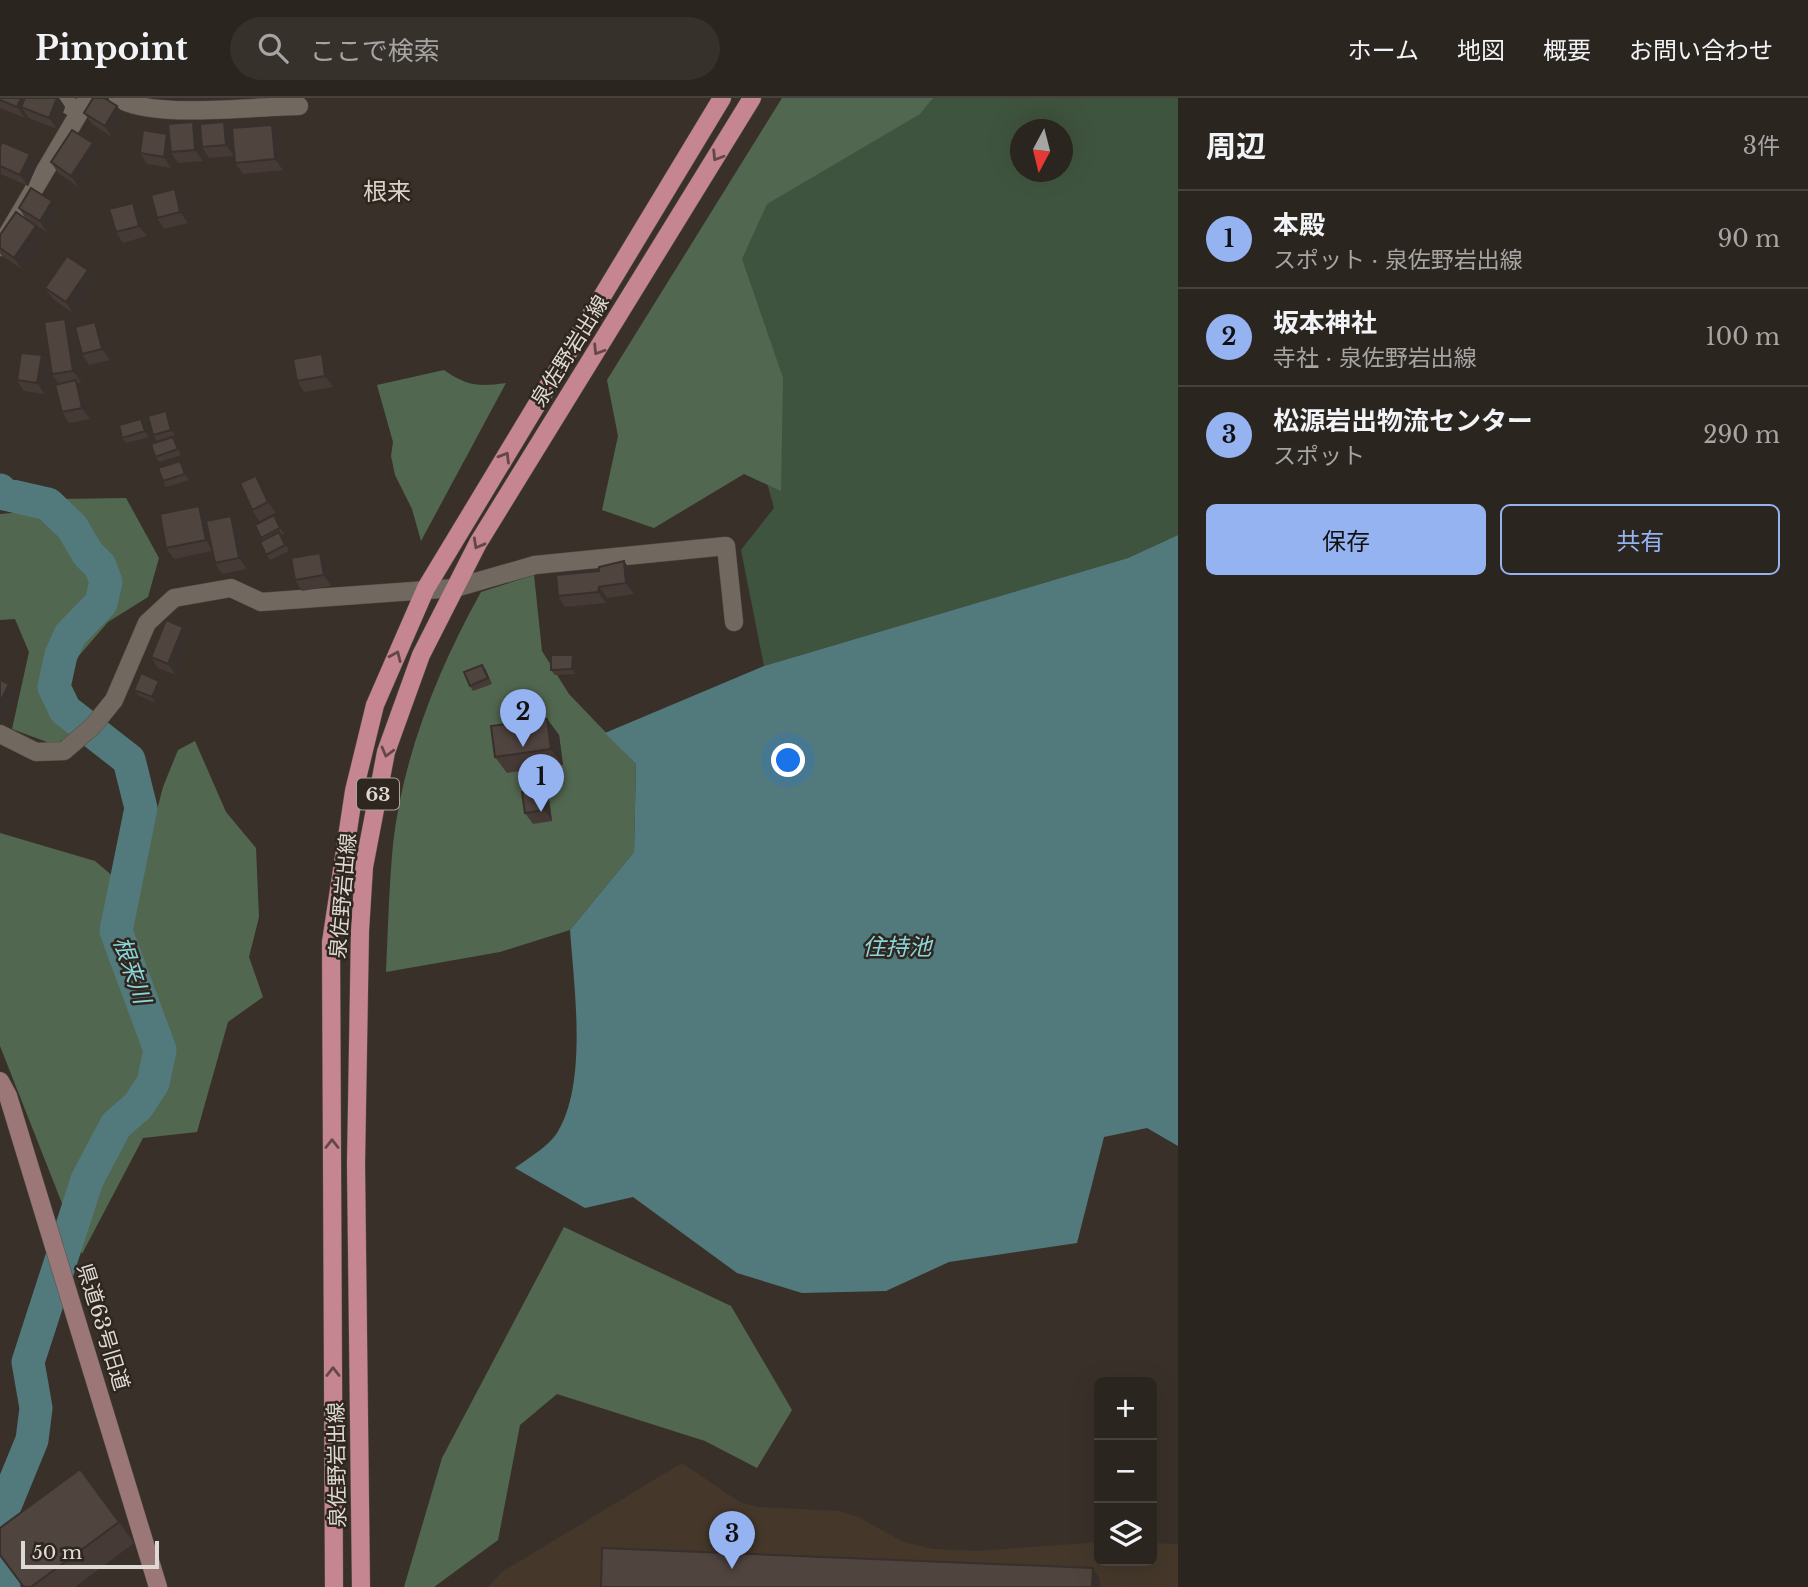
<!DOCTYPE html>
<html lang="ja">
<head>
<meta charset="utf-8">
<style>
	:root { --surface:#2b251f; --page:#37312c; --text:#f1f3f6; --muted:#a6a5a4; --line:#47423d; --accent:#95b2f1 }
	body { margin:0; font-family:"Libre Baskerville","Noto Sans JP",serif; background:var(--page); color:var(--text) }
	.controls { position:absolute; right:21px; bottom:21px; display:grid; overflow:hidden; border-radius:10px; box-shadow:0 7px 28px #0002 }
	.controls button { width:63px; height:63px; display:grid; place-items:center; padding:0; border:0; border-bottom:2px solid var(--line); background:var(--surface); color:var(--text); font:35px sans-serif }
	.compass { position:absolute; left:1010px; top:21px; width:63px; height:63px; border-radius:50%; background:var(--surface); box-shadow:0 7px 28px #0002; rotate:187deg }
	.scale { position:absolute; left:21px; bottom:18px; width:138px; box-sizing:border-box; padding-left:7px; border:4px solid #ded9d4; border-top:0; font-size:19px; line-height:24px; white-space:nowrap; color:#ded9d4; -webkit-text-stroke:5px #2f271f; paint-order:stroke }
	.you { position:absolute; left:789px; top:663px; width:24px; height:24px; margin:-18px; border:5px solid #fff; border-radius:50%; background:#1a73e8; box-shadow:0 0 0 10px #1a73e833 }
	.badge { display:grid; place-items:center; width:46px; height:46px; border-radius:50%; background:var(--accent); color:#111; font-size:23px; font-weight:700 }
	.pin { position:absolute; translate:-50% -58px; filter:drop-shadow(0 2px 4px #0008) }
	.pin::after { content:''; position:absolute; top:37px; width:24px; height:21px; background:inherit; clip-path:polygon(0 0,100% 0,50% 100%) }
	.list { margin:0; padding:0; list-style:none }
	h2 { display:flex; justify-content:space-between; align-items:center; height:91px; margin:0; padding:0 28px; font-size:30px }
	h2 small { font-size:23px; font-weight:400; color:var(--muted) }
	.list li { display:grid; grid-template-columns:46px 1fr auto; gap:21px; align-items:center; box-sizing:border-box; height:98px; padding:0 28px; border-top:2px solid var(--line) }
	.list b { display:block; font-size:26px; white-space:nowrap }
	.list p { margin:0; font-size:23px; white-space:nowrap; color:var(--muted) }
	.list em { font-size:23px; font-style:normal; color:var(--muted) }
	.actions { display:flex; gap:14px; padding:21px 28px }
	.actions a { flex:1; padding:16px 0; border:2px solid var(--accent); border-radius:10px; text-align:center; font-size:24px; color:var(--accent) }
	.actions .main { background:var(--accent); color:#111 }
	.icon { flex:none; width:38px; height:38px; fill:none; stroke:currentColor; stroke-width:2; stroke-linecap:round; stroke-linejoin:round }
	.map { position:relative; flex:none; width:1178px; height:1489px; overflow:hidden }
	header { display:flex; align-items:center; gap:42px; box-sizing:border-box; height:98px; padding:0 35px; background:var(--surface); border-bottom:2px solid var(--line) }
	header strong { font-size:33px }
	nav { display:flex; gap:38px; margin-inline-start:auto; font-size:24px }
	.search { width:490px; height:63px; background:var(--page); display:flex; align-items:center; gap:18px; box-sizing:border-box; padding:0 24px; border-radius:38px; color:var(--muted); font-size:26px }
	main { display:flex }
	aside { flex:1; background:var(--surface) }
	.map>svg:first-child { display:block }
	.built { fill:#45382b }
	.green { fill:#3f543e; fill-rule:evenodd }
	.forest { fill:#526750 }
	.water { fill:#527a7d }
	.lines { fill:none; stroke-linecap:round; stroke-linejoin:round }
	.river { stroke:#527a7d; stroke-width:33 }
	.street-casing { stroke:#554f48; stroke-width:19 }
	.secondary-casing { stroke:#554f48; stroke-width:19 }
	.primary-casing { stroke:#554f48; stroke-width:19 }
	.street { stroke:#71685f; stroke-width:18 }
	.secondary { stroke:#9b7778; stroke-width:18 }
	.primary { stroke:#c58591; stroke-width:18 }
	.wall { fill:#453a36 }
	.shaded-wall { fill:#38302c }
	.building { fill:#50443f; stroke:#38302c; stroke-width:2 }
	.oneway { stroke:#644847 }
	.labels { text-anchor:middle; stroke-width:5; stroke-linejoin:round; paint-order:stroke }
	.shield { fill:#2f271f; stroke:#aaa49e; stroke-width:2 }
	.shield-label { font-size:19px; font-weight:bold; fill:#ded9d4 }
	.street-label { font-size:21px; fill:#ded9d4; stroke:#2f271f }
	.water-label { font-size:23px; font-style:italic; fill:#8bd7db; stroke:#2f271f }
	.quarter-label { font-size:24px; fill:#dbd1c6; stroke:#2f271f }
</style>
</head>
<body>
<header>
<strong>Pinpoint</strong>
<div class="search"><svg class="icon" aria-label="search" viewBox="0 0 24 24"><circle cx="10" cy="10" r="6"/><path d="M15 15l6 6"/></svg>ここで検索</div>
<nav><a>ホーム</a><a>地図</a><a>概要</a><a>お問い合わせ</a></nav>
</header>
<main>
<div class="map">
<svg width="1178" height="1489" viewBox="0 0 1178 1489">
	<rect width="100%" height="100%" fill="#393129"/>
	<path class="built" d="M682 1365 741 1405 759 1409 839 1413 860 1420 903 1444 933 1451 978 1453 1099 1444V1463H1152V1445L1178 1446V1489H488L502 1474Z"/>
	<path class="green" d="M843 0H1178V437L1128 460 764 568 741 452 774 410 763 371 725 159ZM1020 32H1062V74H1020Z"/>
	<path class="forest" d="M782 0H933L920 16 767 106 742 161 783 280 781 393 744 376 654 430 602 412 618 338 607 282Z
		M444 272C466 288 480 289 506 285L421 443 412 411 395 377 391 358 393 344 377 287Z
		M126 400 159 460 148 499 108 524 71 567 70 637 55 647 12 631 29 554 15 521 0 522V416L23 414 60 401Z
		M534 477 542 553 569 596 636 666 634 754 570 832 500 854 386 874C388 832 389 789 393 746 403 658 438 571 481 494Z
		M195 643 226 714 256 750 259 819 249 859 263 899 228 924 197 1034 143 1040 82 1156 0 948V735L95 763 135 797 163 689 178 652Z
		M564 1129 731 1208 792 1312 757 1370 705 1343 557 1296 520 1327 498 1442 434 1489H404L442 1360Z"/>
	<path class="water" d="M1178 437V1048L1147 1030 1104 1039 1077 1145 949 1164 886 1193 802 1195 737 1175 633 1099 585 1110 515 1070C528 1060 549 1048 557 1035 588 986 574 889 570 832L634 754 636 666 605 635 764 568 1128 460Z"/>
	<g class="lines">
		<path class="river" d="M0 392 4 396 48 406 72 429 88 456 100 468 106 484 101 505 70 537 61 557 54 589 65 612 129 662 141 710 116 833 160 952 153 985 138 1008 116 1027 87 1082 28 1264 36 1310 32 1342 0 1420
			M0 1473 4 1489"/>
		<g class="street-casing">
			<path id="street" d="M57 0 80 14
				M118 0C152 22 255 8 299 8
				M0 149 88 0
				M0 636 36 654 64 653 93 628 114 602 147 525 174 500 231 490 261 504 455 490 535 467 726 448 734 524"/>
		</g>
		<g class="secondary-casing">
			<path id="secondary" d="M0 983 8 998 158 1489"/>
		</g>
		<g class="primary-casing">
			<path id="primary" d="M334 1489 331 844 354 693 375 607 426 490 722 0
				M361 1489 356 1066 360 833 364 769 386 654 421 557 478 445 752 0"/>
		</g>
		<use href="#street" class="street"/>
		<use href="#secondary" class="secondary"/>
		<use href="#primary" class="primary"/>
	</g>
	<path class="wall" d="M0 0H59L65 9 57 31 29 20 26 16 25 20 0 10Z
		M117 8 125 19 112 39 92 26 84 15Z
		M193 24 203 63 178 65 173 58 171 70 147 66 140 55 167 36 169 39Z
		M232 35 234 58 209 60 202 49Z
		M280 38 283 72 243 76 235 65Z
		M93 45 101 56 79 89 58 75 51 64Z
		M0 49 30 56 37 67 28 88 1 76Z
		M175 91 182 102 188 125 164 131 157 120Z
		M19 110 60 114 47 134 26 121Z
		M141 116 147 138 123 145 116 134Z
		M36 128 44 139 22 171 1 157 0 155V137Z
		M95 183 73 215 53 201 45 190Z
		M65 221 73 232 81 284 78 285 83 293 90 321 69 325 62 314 59 286 52 276Z
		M95 224 103 235 110 262 89 267 82 256Z
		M322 256 329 267 333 289 304 294 297 283Z
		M42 257 49 268 45 296 24 293 17 282Z
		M166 313 169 319 175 337 157 343 153 337Z
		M141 321 145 326 149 339 126 345 122 340Z
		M177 344 181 357 159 364 155 359Z
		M180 363 184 369 189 382 166 389 163 383Z
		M264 389 276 415 259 423 252 412Z
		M274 417 284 436 281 437 289 453 270 462 266 457 263 442 261 440Z
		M207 419V423L239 429 247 471 222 476 215 465 212 453 174 461 166 450Z
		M320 455 327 466 331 488 302 493 295 482Z
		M632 474 634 496 607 500 606 505 565 509 558 498Z
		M190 540 176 577 158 570 151 559Z
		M576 562V576L555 577 551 572Z
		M482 567 486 572 492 586 473 593 470 588Z
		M163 588 156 605 138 597 134 592Z
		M547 621 559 637 563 667 507 675 495 659Z
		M549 702 552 723 533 726 525 715Z
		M119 1424 134 1445 75 1489H23L0 1458V1430Z"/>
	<path class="shaded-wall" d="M21 0H33L21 9 26 16 25 20 17 9Z
		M57 0H59L65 9 57 31 49 20Z
		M117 8 125 19 112 39 105 28Z
		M193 24 200 35 203 63 195 52Z
		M224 24 232 35 234 58 226 47Z
		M272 27 280 38 283 72 275 61Z
		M167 36 175 46 171 54 173 58 171 70 164 59Z
		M93 45 101 56 79 89 71 78Z
		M30 56 37 67 28 88 20 77Z
		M175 91 182 102 188 125 180 114Z
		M52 103 60 114 47 134 40 123Z
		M133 105 141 116 147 138 139 128Z
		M36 128 44 139 22 171 14 160Z
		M88 172 95 183 73 215 66 204Z
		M65 221 73 232 81 284 73 273Z
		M95 224 103 235 110 262 102 251Z
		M322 256 329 267 333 289 325 278Z
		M42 257 49 268 45 296 37 285Z
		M76 282 83 293 90 321 82 310Z
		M166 313 169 319 175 337 171 332Z
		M141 321 145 326 149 339 145 333Z
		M173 339 177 344 181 357 178 351Z
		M180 363 184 369 189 382 185 376Z
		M256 378 264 389 276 415 268 404Z
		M199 408 207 419 213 453 206 442Z
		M231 418 239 429 247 471 239 460Z
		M320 455 327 466 331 488 324 477Z
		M624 463 632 474 634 496 626 485Z
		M599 489 607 500 606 505 598 494Z
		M183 529 190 540 176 577 168 566Z
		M573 557 576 562V576L572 571Z
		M159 583 163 588 156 605 152 599Z
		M9 586 16 597 3 624 0 619V604Z
		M547 621 559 637 563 667 551 651Z
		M542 691 549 702 552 723 545 712Z
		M1093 1470 1100 1481V1489H1092Z"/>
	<path class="building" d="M0 0H21L17 9 0 2Z
		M25 0H57L49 20 21 9Z
		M93 0H104L117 8 105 28 84 15Z
		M193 24 195 52 171 54 168 26Z
		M224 24 226 47 202 49 200 26Z
		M272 27 275 61 235 65 232 30Z
		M72 32 93 45 71 78 51 64Z
		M143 32 167 36 164 59 140 55Z
		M2 44 30 56 20 77 0 68V49Z
		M31 90 52 103 40 123 19 110Z
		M175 91 180 114 157 120 151 97Z
		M133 105 139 128 116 134 109 111Z
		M16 114 36 128 14 160 0 150V137Z
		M67 158 88 172 66 204 45 190Z
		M65 221 73 273 52 276 44 224Z
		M95 224 102 251 82 256 75 229Z
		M21 255 42 257 37 285 17 282Z
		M322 256 325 278 297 283 293 261Z
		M76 282 82 310 62 314 55 287Z
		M166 313 171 332 153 337 148 318Z
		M141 321 145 333 122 340 119 327Z
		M173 339 178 351 155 359 151 346Z
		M180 363 185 376 163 383 158 370Z
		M256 378 268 404 252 412 240 385Z
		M199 408 206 442 166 450 160 416Z
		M274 417 280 430 261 440 255 427Z
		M231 418 239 460 215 465 206 423Z
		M279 434 285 447 266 457 260 444Z
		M320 455 324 477 295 482 291 460Z
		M624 463 626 485 599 489 598 494 558 498 556 477 599 473V469Z
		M166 522 183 529 168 566 151 559Z
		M551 557H573L572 571 551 572Z
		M482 567 488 580 470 588 464 574Z
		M141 575 159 583 152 599 134 592Z
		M0 582 9 586 0 604Z
		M547 621 551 651 495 659 491 628Z
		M542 691 545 712 525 715 522 694Z
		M80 1371 119 1424 31 1489H24L0 1457V1430Z
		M602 1450 1093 1470 1092 1489H601Z"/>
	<defs><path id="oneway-chevron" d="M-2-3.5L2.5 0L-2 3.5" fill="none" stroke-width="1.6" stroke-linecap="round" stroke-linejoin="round" transform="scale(1.75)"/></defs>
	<g class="oneway">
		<use href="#oneway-chevron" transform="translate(717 58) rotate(122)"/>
		<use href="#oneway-chevron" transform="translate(598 252) rotate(122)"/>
		<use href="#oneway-chevron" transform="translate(505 359) rotate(-59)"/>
		<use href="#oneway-chevron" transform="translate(478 446) rotate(119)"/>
		<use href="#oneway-chevron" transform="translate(396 558) rotate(-66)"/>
		<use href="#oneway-chevron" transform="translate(387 654) rotate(105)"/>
		<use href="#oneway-chevron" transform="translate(332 1046) rotate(-90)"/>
		<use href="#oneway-chevron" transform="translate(333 1274) rotate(-90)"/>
	</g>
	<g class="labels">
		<rect class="shield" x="357" y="680.5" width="42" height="31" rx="5"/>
		<g class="shield-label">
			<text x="378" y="703">63</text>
		</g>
		<g class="street-label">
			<text transform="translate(570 253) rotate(-58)" y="7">泉佐野岩出線</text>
			<text transform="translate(343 798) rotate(-85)" y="7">泉佐野岩出線</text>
			<text transform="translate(103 1229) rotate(73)" y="7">県道63号旧道</text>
			<text transform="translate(337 1367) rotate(-91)" y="7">泉佐野岩出線</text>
		</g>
		<g class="water-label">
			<text x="897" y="857">住持池</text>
			<text transform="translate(132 872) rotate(71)" y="8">根来川</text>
		</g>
		<g class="quarter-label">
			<text x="387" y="102">根来</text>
		</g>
	</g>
</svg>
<div class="controls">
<button>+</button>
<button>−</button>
<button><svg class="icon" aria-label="layers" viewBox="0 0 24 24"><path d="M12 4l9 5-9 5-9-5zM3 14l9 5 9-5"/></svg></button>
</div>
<svg class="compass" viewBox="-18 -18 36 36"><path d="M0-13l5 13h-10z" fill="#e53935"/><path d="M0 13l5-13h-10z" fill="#a6a5a4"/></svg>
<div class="scale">50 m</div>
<div class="you"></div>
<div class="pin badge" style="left:541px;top:714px">1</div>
<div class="pin badge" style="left:523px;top:649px">2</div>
<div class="pin badge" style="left:732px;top:1471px">3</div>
</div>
<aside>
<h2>周辺<small>3件</small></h2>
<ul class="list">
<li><span class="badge">1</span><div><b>本殿</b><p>スポット · 泉佐野岩出線</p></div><em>90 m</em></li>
<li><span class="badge">2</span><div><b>坂本神社</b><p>寺社 · 泉佐野岩出線</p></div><em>100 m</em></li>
<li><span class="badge">3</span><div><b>松源岩出物流センター</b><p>スポット</p></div><em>290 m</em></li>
</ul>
<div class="actions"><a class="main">保存</a><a>共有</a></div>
</aside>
</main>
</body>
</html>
